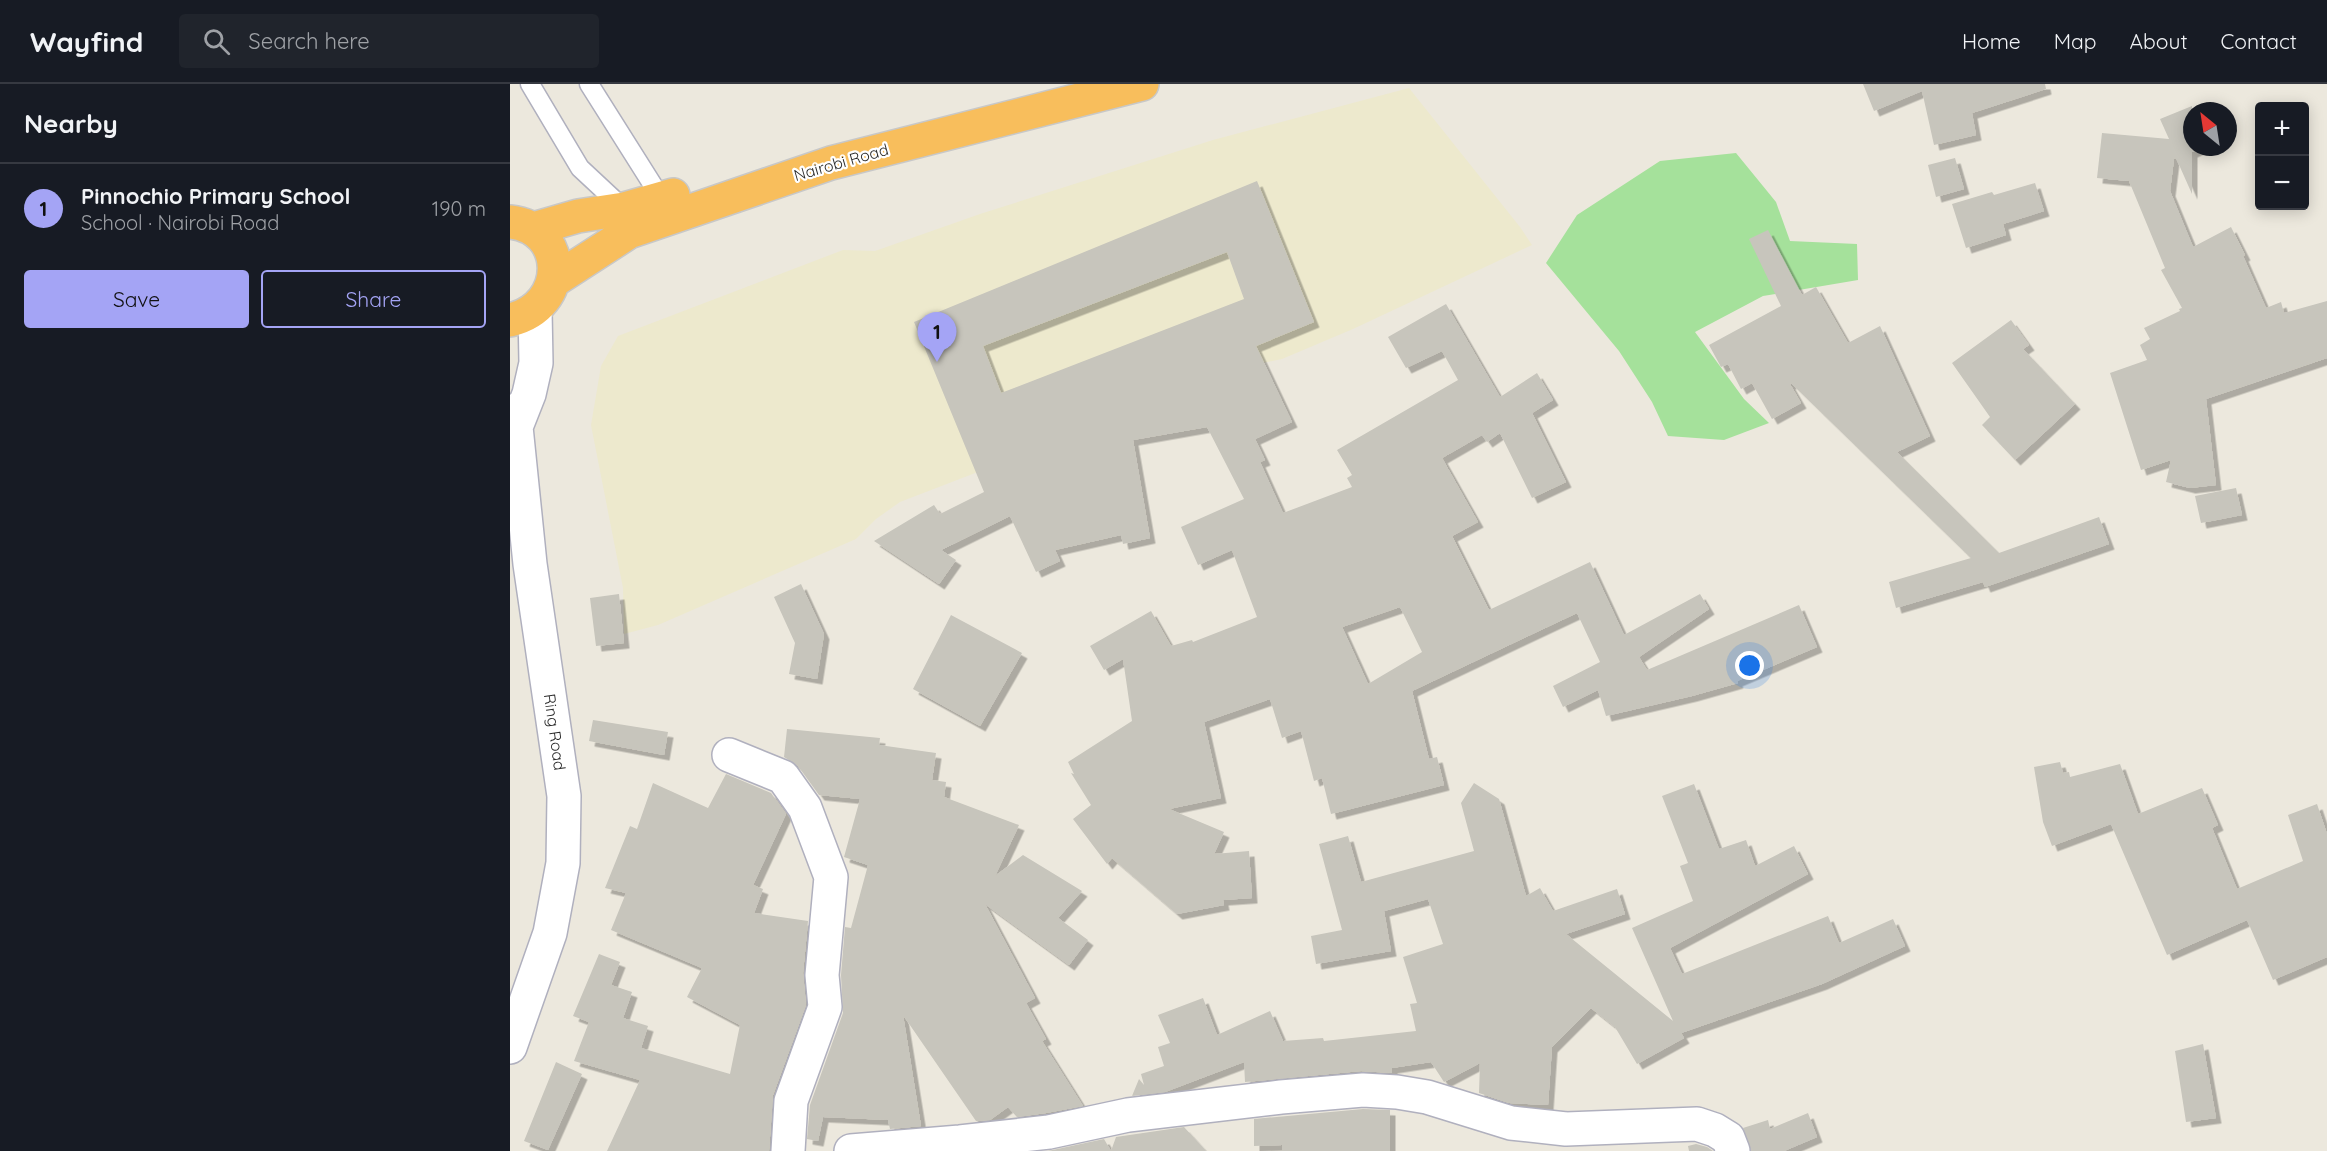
<!DOCTYPE html>
<html lang="en">
<head>
<meta charset="utf-8">
<style>
	:root { --surface:#171b24; --page:#20242c; --text:#f1f3f6; --muted:#9ea1a6; --line:#363941; --accent:#a4a4f5 }
	body { margin:0; font-family:Quicksand,sans-serif; background:var(--page); color:var(--text) }
	.controls { position:absolute; right:18px; top:18px; display:grid; overflow:hidden; border-radius:6px; box-shadow:0 3px 15px #0003 }
	.controls button { width:54px; height:54px; display:grid; place-items:center; padding:0; border:0; border-bottom:2px solid var(--line); background:var(--surface); color:var(--text); font:30px sans-serif }
	.compass { position:absolute; left:1673px; top:18px; width:54px; height:54px; border-radius:50%; background:var(--surface); box-shadow:0 3px 15px #0003; rotate:330deg }
	.you { position:absolute; left:1240px; top:582px; width:21px; height:21px; margin:-15px; border:4px solid #fff; border-radius:50%; background:#1a73e8; box-shadow:0 0 0 9px #1a73e833 }
	.badge { display:grid; place-items:center; width:39px; height:39px; border-radius:50%; background:var(--accent); color:#111; font-size:20px; font-weight:700 }
	.pin { position:absolute; translate:-50% -50px; filter:drop-shadow(0 2px 3px #0008) }
	.pin::after { content:''; position:absolute; top:32px; width:21px; height:18px; background:inherit; clip-path:polygon(0 0,100% 0,50% 100%) }
	.list { margin:0; padding:0; list-style:none }
	h2 { display:flex; justify-content:space-between; align-items:center; height:78px; margin:0; padding:0 24px; font-size:26px }
	h2 small { font-size:20px; font-weight:400; color:var(--muted) }
	.list li { display:grid; grid-template-columns:39px 1fr auto; gap:18px; align-items:center; box-sizing:border-box; height:90px; padding:0 24px; border-top:2px solid var(--line) }
	.list b { display:block; font-size:22px; white-space:nowrap }
	.list p { margin:0; font-size:20px; white-space:nowrap; color:var(--muted) }
	.list em { font-size:20px; font-style:normal; color:var(--muted) }
	.actions { display:flex; gap:12px; padding:18px 24px }
	.actions a { flex:1; padding:14px 0; border:2px solid var(--accent); border-radius:6px; text-align:center; font-size:21px; color:var(--accent) }
	.actions .main { background:var(--accent); color:#111 }
	.icon { flex:none; width:33px; height:33px; fill:none; stroke:currentColor; stroke-width:2; stroke-linecap:round; stroke-linejoin:round }
	.map { position:relative; flex:none; width:1817px; height:1067px; overflow:hidden }
	header { display:flex; align-items:center; gap:36px; box-sizing:border-box; height:84px; padding:0 30px; background:var(--surface); border-bottom:2px solid var(--line) }
	header strong { font-size:28px }
	nav { display:flex; gap:33px; margin-inline-start:auto; font-size:21px }
	.search { width:420px; height:54px; background:var(--page); display:flex; align-items:center; gap:15px; box-sizing:border-box; padding:0 21px; border-radius:6px; color:var(--muted); font-size:22px }
	main { display:flex }
	aside { flex:1; background:var(--surface) }
	.map>svg:first-child { display:block }
	.education { fill:#ede9cd }
	.green { fill:#a5e19b }
	.building { fill:#c7c5bc; fill-rule:evenodd; filter:url(#shadow) }
	.lines { fill:none; stroke-linecap:round; stroke-linejoin:round }
	.lane-casing { stroke:#b0b0be; stroke-width:21 }
	.street-casing { stroke:#b0b0be; stroke-width:36 }
	.secondary-casing { stroke:#b0b0be; stroke-width:36 }
	.highway-casing { stroke:#c8c8c8; stroke-width:36 }
	.lane { stroke:#fff; stroke-width:18 }
	.street { stroke:#fff; stroke-width:33 }
	.secondary { stroke:#fff; stroke-width:33 }
	.highway { stroke:#f8be5c; stroke-width:33 }
	.labels { text-anchor:middle; stroke-width:4.5; stroke-linejoin:round; paint-order:stroke }
	.street-label { font-size:16px; fill:#2a2a2a; stroke:#fff }
</style>
</head>
<body>
<header>
<strong>Wayfind</strong>
<div class="search"><svg class="icon" aria-label="search" viewBox="0 0 24 24"><circle cx="10" cy="10" r="6"/><path d="M15 15l6 6"/></svg>Search here</div>
<nav><a>Home</a><a>Map</a><a>About</a><a>Contact</a></nav>
</header>
<main>
<aside>
<h2>Nearby<small></small></h2>
<ul class="list">
<li><span class="badge">1</span><div><b>Pinnochio Primary School</b><p>School · Nairobi Road</p></div><em>190 m</em></li>
</ul>
<div class="actions"><a class="main">Save</a><a>Share</a></div>
</aside>
<div class="map">
<svg width="1817" height="1067" viewBox="0 0 1817 1067">
	<defs>
		<filter id="shadow"><feDropShadow dx="5.5" dy="5.5" stdDeviation="0" flood-color="#0004"/></filter>
	</defs>
	<rect width="100%" height="100%" fill="#ece8dd"/>
	<path class="education" d="M899 4 1010 143 1022 161 843 245 772 275 748 280 390 418 366 435 346 455 148 541 114 550 113 504 81 341 91 282 108 252 333 166 365 167 470 130 703 56Z"/>
	<path class="green" d="M1226 69 1266 118 1280 157 1347 160 1348 196 1253 212 1185 248 1234 315 1259 339 1214 356 1158 352 1142 318 1109 267 1036 179 1067 131 1150 77Z"/>
	<path class="building" d="M1353 0H1535L1536 5 1462 29 1466 51 1424 61 1412 7 1364 27Z
		M1682 22V63H1693L1682 68V110L1666 74 1664 75 1660 107 1683 163 1721 143 1735 171 1733 172 1756 224 1771 218 1774 229 1817 217V274L1696 315 1706 401 1680 404 1656 398 1661 376 1631 386 1600 289 1637 276 1630 261 1640 255 1634 244 1670 227 1669 225 1672 224 1651 186 1655 184 1619 97 1587 94 1592 49 1659 55 1650 35Z
		M1445 74 1454 105 1426 113 1418 81Z
		M747 97 804 238 746 262 782 338 745 355 755 376 750 378 773 429 842 403 837 394 842 391 827 366 948 296 932 267 896 284 878 253 936 220 990 313 1027 289 1043 316 1022 329 1056 398 1022 414 990 349 977 358 972 351 932 374 968 438 942 452 979 526 1080 478 1114 551 1190 510 1199 525 1129 573 1137 586 1289 521 1307 563 1227 597 1228 599 1182 612 1096 632 1088 606 1053 623 1043 602 1090 578 1067 529 902 607 919 675 927 673 934 701 821 730 812 694 804 697 791 647 772 654 760 615 694 638 711 714 659 725 714 748 704 770 739 767 742 814 713 816 714 821 667 830 602 774 597 780 563 735 581 721 561 689 564 690 558 678 622 637 613 575 594 586 580 562 641 527 661 562 682 556 683 558 747 533 722 466 688 481 671 443 734 415 697 343 623 356 640 454 613 460 611 451 545 466 550 477 526 488 500 432 431 466 446 476 429 500 364 457 424 421 430 430 474 408 404 238ZM717 168 734 215 491 309 473 262ZM890 523 912 568 858 600 832 543Z
		M1525 99 1534 127 1493 140 1496 151 1456 164 1442 120 1482 108 1484 111Z
		M1258 146 1292 211 1306 203 1338 259 1370 242 1420 352 1387 368 1489 469 1589 433 1599 460 1475 503 1473 498 1386 524 1379 498 1461 474 1281 299 1280 300 1291 319 1262 335 1242 299 1231 305 1218 280 1211 283 1199 261 1271 222 1239 155Z
		M1501 236 1519 261 1513 265 1565 320 1505 376 1472 341 1480 333 1442 279Z
		M1726 404 1732 431 1691 439 1685 412Z
		M291 500 314 550 307 595 279 590 285 559 264 513Z
		M109 510 114 559 86 562 80 514Z
		M441 531 512 569 470 642 403 605Z
		M83 636 158 648 154 671 79 657Z
		M277 645 370 654 369 661 426 669 422 696 436 698 434 713 509 741 485 792 513 771 572 807 548 834 578 856 559 881 475 820 525 914 516 919 536 955 532 957 573 1022 536 1029 507 1033 498 1023 480 1036 466 1037 393 931 411 1042 380 1045 378 1036 313 1033 308 1057 297 1055 300 1021 333 929 331 891 335 843 341 844 358 781 334 773 350 715 309 711 288 682 274 673Z
		M1550 678 1553 689 1559 688 1560 693 1610 680 1628 730 1692 704 1708 741 1702 744 1727 805 1793 777 1778 731 1807 720 1817 750V873L1763 896 1737 836 1657 871 1601 740 1542 762 1533 738 1524 683Z
		M216 690 261 709 276 730 243 801 253 805 244 829 298 837 293 889 296 921 263 1011 259 1067H97L130 996 64 977 79 938 63 932 89 870 110 878 101 901 122 908 113 934 138 942 131 964 220 990 230 941 177 913 192 884 101 846 116 809 95 804 120 742 127 745 143 699 198 724Z
		M964 699 989 715 1016 812 1030 804 1043 827 1107 805 1115 830 1056 850 1163 937 1122 844 1183 817 1170 782 1178 779 1152 712 1184 700 1209 765 1236 756 1245 782 1284 762 1298 790 1160 864 1172 890 1318 832 1329 859 1383 835 1395 862 1312 900 1171 949 1174 954 1127 980 1105 943 1081 924 1042 963 1038 1021 999 1019 969 1009 970 979 934 998 921 978 882 984V989L851 987 735 998 734 978 655 1008 622 1012 629 995 634 1001 631 990 654 982 648 963 660 959 648 931 693 914 707 951 760 927 773 957 813 954 814 957 906 947 900 920 907 919 893 873 933 860 918 815 874 827 881 867 806 880 801 852 832 846 809 760 838 752 851 798 964 767 951 719Z
		M1693 960 1706 1034 1676 1038 1665 967Z
		M46 978 72 990 38 1066 14 1057Z
		M853 1025 880 1026V1067H772V1061L744 1062V1035Z
		M1298 1029 1307 1053 1274 1067H1241L1233 1044 1258 1036 1260 1045Z
		M674 1043 696 1067H538L594 1055 601 1067 606 1053Z
		M1186 1060 1197 1063 1203 1067H1179L1178 1062Z"/>
	<g class="lines">
		<g class="lane-casing">
			<path id="lane" d="M20 0 70 84 114 125
				M79 0 151 114"/>
		</g>
		<g class="street-casing">
			<path id="street" d="M219 671 273 693 295 724 321 793 312 891 315 923 281 1017 278 1067
				M341 1067 450 1058 539 1048 618 1031 771 1013 853 1006 887 1008 917 1013 1001 1039 1056 1045 1187 1040 1205 1046 1218 1054 1223 1067"/>
		</g>
		<g class="secondary-casing">
			<path id="secondary" d="M0 327 6 343 20 480 54 712 53 779 40 849 0 963
				M6 343 19 310 26 279 25 226"/>
		</g>
		<g class="highway-casing">
			<path id="highway" d="M0 138C58 144 60 222 0 236
				M23 145 68 132 114 125 163 111
				M45 196 119 148 321 79 632 0"/>
		</g>
		<use href="#lane" class="lane"/>
		<use href="#street" class="street"/>
		<use href="#secondary" class="secondary"/>
		<use href="#highway" class="highway"/>
	</g>
	<g class="labels">
		<g class="street-label">
			<text transform="translate(331 78) rotate(-16)" y="6">Nairobi Road</text>
			<text transform="translate(45 648) rotate(82)" y="6">Ring Road</text>
		</g>
	</g>
</svg>
<div class="controls">
<button>+</button>
<button>−</button>
</div>
<svg class="compass" viewBox="-18 -18 36 36"><path d="M0-13l5 13h-10z" fill="#e53935"/><path d="M0 13l5-13h-10z" fill="#9ea1a6"/></svg>
<div class="you"></div>
<div class="pin badge" style="left:427px;top:278px">1</div>
</div>
</main>
</body>
</html>
